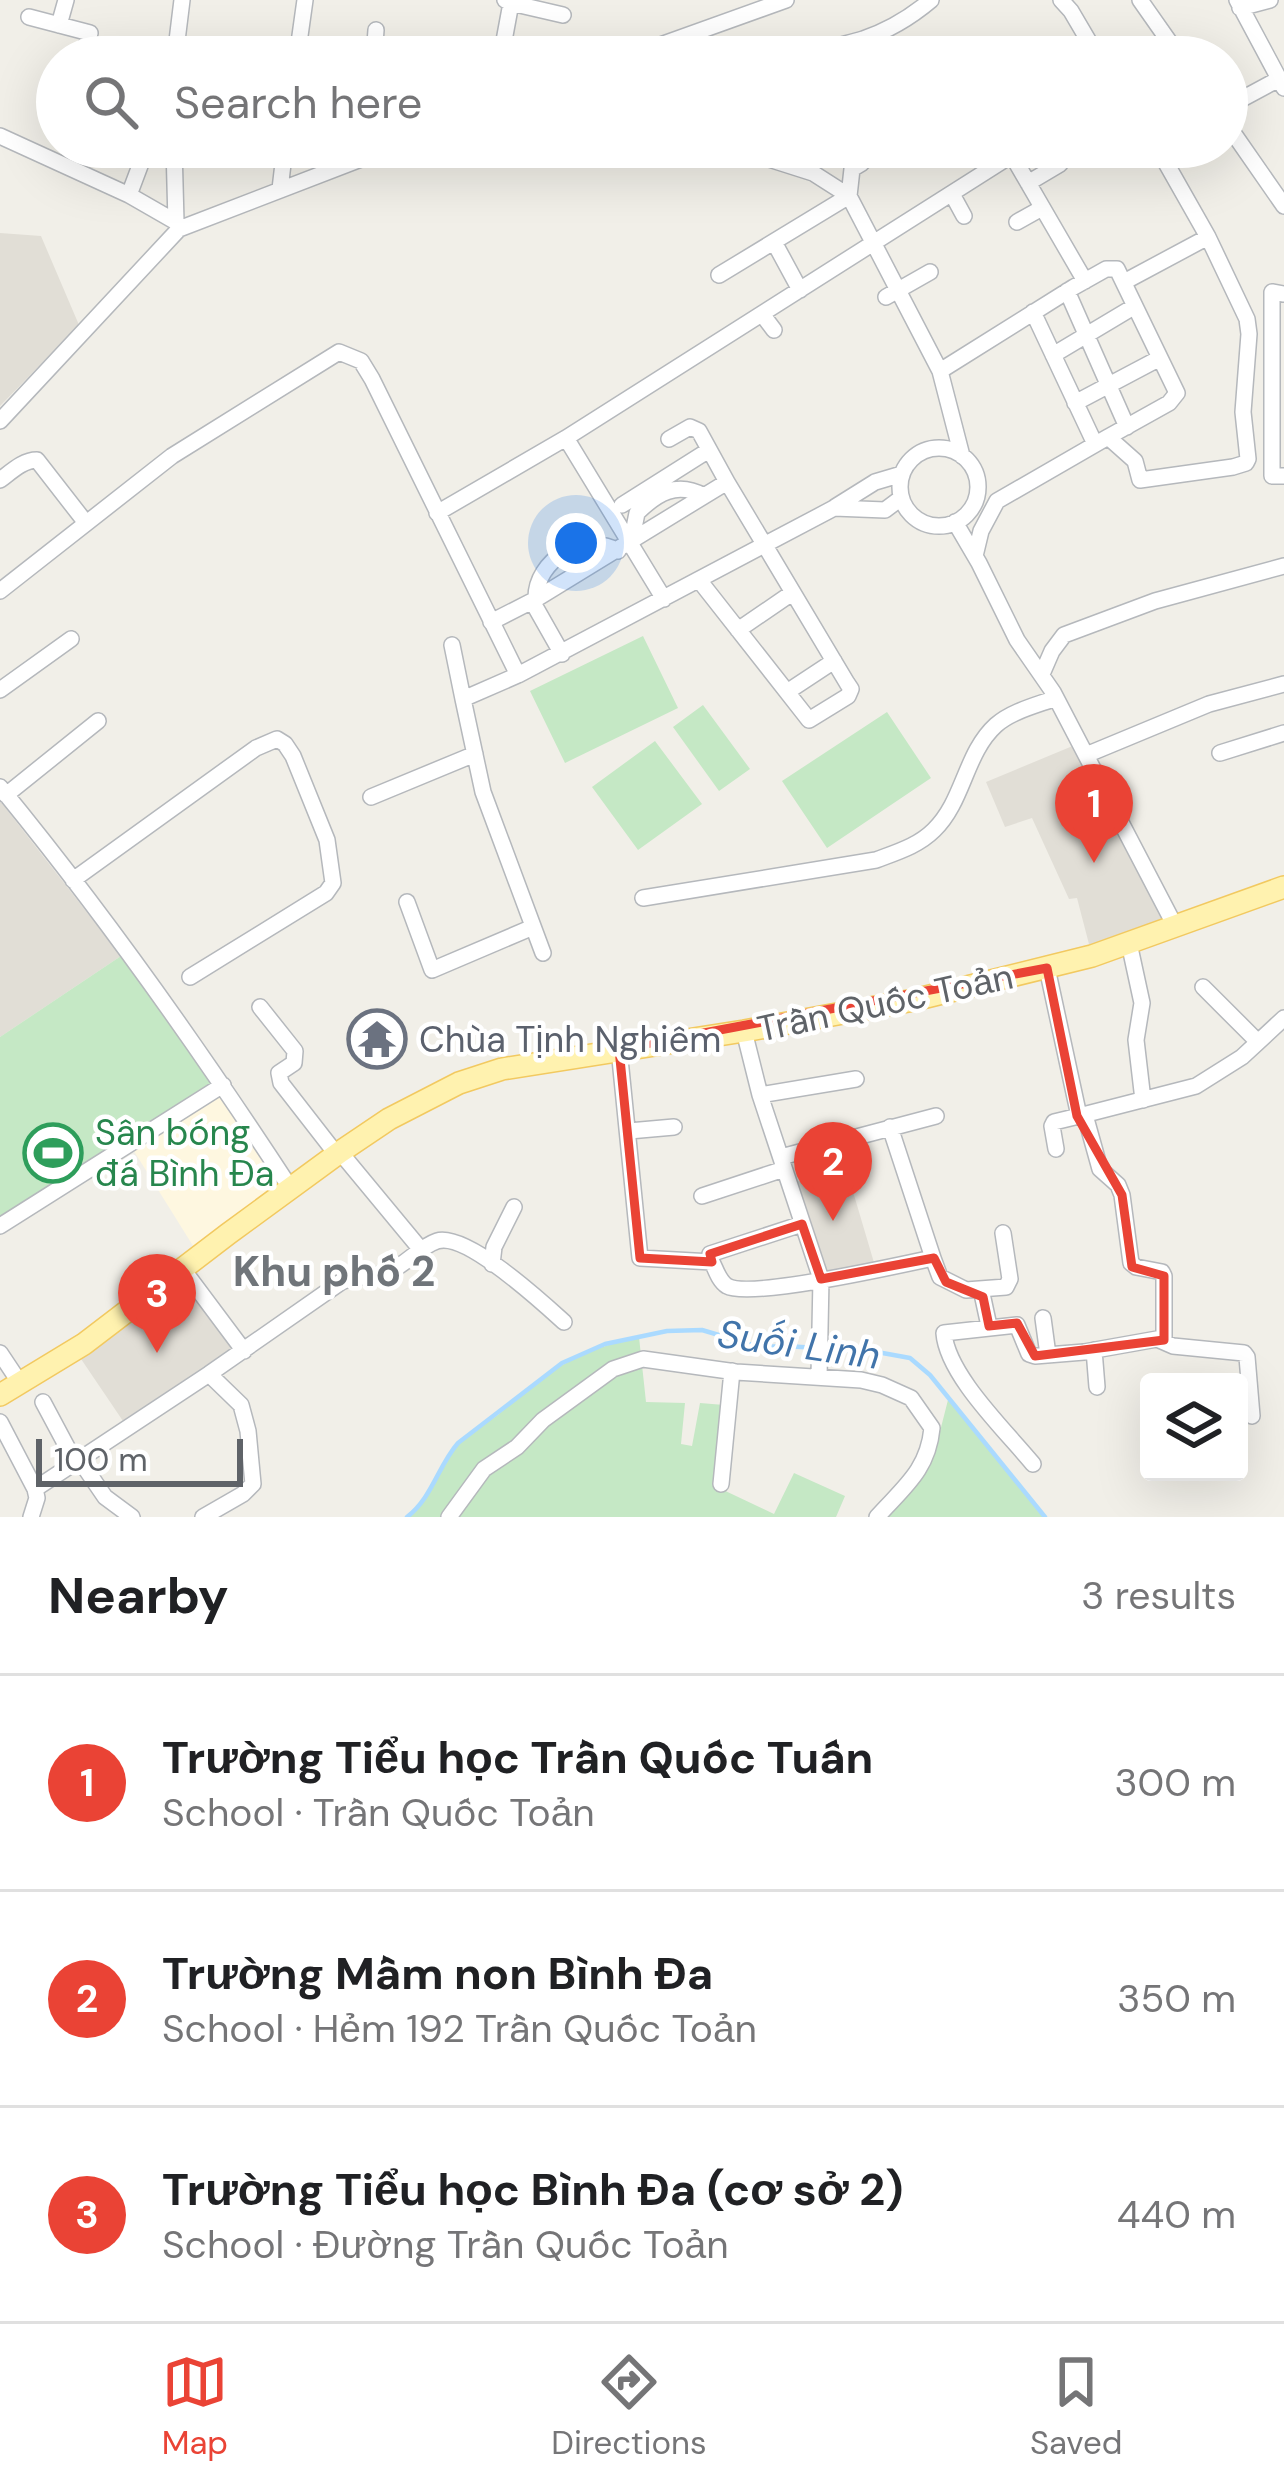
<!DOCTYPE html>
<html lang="en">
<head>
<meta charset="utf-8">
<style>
	:root { --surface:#fff; --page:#f2f2f2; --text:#202124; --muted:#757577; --line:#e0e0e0; --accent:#ea4335 }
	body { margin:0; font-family:"DM Sans",sans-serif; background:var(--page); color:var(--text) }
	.controls { position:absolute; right:36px; bottom:36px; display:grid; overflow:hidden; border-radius:12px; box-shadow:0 12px 48px #0002 }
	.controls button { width:108px; height:108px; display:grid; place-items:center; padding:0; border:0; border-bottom:3px solid var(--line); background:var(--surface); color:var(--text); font:60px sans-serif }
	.scale { position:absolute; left:36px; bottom:30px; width:207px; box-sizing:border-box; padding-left:12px; border:6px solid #5f6368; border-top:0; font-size:33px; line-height:42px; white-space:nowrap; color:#5f6368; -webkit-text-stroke:9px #fff; paint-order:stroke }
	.you { position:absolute; left:576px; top:543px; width:42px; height:42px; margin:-30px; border:9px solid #fff; border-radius:50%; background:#1a73e8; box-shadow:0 0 0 18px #1a73e833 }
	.badge { display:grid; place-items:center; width:78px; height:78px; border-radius:50%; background:var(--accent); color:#fff; font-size:39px; font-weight:700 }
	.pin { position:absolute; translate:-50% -99px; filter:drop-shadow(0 3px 6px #0008) }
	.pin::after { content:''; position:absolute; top:63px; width:42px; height:36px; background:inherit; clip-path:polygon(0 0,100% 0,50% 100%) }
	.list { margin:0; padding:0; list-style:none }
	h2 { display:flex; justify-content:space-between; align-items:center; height:156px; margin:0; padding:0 48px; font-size:51px }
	h2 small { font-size:39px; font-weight:400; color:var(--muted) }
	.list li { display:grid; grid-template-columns:78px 1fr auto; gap:36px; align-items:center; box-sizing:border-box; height:216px; padding:0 48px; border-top:3px solid var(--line) }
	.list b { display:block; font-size:45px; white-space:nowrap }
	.list p { margin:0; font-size:39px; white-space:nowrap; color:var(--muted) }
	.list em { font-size:39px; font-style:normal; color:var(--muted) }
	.icon { flex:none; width:66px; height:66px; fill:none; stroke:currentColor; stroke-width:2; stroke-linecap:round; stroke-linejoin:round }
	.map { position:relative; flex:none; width:1284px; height:1517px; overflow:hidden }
	.search { position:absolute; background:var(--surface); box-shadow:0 12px 48px #0002; left:36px; right:36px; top:36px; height:132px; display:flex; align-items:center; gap:30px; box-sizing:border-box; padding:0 42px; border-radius:66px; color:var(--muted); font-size:45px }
	.sheet { height:804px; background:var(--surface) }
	nav { display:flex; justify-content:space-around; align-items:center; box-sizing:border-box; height:168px; border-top:3px solid var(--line); background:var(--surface); font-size:33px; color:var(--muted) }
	nav a { display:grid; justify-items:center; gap:6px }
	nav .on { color:var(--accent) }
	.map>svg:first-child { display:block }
	.commercial { fill:#fef7e0 }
	.education { fill:#e1ded6 }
	.green { fill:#c5e8c5 }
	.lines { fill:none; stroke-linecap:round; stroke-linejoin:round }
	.stream { stroke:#aadaff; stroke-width:4.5 }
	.minor-casing { stroke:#b5b8bc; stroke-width:18 }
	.major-casing { stroke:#f2c960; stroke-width:24 }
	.minor { stroke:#fff; stroke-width:15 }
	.major { stroke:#fff2af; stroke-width:21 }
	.marked { fill:none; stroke:#ea4335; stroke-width:9; stroke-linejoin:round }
	.labels { text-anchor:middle; stroke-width:9; stroke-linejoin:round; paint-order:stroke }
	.street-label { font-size:36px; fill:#5f6368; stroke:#fff }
	.worship-label { font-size:36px; fill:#5b616d; stroke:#fff; text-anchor:start }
	.leisure-label { font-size:36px; fill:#27864d; stroke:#fff; text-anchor:start }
	.water-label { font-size:39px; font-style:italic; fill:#4174aa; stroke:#fff }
	.quarter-label { font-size:42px; font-weight:bold; fill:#70757a; stroke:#fff }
</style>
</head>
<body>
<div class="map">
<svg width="1284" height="1517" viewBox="0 0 1284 1517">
	<rect width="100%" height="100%" fill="#f1efe8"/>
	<path class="commercial" d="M220 1093 280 1187 195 1249 132 1148Z"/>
	<path class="education" d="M0 233 41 236 79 325 0 406Z
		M1075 745 1167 920 1090 948 1077 898 1069 899 1032 818 1005 827 986 782Z
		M0 801 121 956 0 1037Z
		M846 1168 875 1266 826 1273 795 1182Z
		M183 1278 237 1349 125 1424 79 1356Z"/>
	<path class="green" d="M643 636 678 708 565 763 530 691Z
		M703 705 750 769 719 791 673 727Z
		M887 712 931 778 827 848 782 781Z
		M655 741 702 804 638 850 592 787Z
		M121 956 213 1085 0 1220V1037Z
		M639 1337 646 1402 685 1403 681 1444 692 1446 700 1403 724 1405 717 1487 774 1514 794 1473 845 1496 836 1517H406C430 1501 432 1477 448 1455 461 1436 482 1427 499 1414 507 1408 513 1400 520 1394 556 1365 594 1346 639 1337Z
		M949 1396 1045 1517H882L922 1475 935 1451Z"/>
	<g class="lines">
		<path class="stream" d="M407 1517C432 1498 438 1466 458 1443L562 1363 605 1344 667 1331 702 1330 759 1347 786 1346 877 1352 910 1358 930 1375 1045 1517"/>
		<g class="minor-casing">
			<path id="minor" d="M1061 0 1071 11 1098 57
				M1140 0 1180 57
				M1237 0 1284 88
				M511 3 563 15
				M1240 8 1270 0
				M29 17 90 33 83 57
				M59 25 66 0
				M175 57 182 0
				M297 57 305 0
				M374 57 376 30
				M501 57 511 3 505 0
				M627 57 786 0
				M807 57C825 48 843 45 863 39 887 31 912 16 931 0
				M1227 107 1279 79
				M1227 124 1284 206
				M0 136 129 195 176 222 179 229
				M174 147 176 222
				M745 147 769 159 813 173 849 196 940 371 962 456
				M1009 150 1085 281
				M1028 183 1060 164
				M280 189 285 147
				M952 194 964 216
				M129 195 147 147
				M1017 222 1042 208
				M774 242 800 290
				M719 275 849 196 852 169 862 163
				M1124 282 1208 237
				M1067 291 1127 427
				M1284 294 1272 292V476H1284
				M886 297 930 272
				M1033 312 1095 444
				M762 314 774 330
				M1053 355 1135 306
				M940 371 1074 287 1106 269H1117L1177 393 1169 403 1108 437
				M1075 403 1160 358
				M0 421 179 229 392 147
				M566 438 664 599
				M669 439 690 427 699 431 727 482
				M900 487a39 39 0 1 1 78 0a39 39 0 1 1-78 0Z
				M0 480C11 472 23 460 37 460L86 523
				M622 505 709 450
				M835 507 875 482 902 474
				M437 513 566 438 1012 155
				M955 522 979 563 1017 640 1053 692 1175 926
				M631 543 637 513C657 493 677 481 704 496
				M975 556 981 531 997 501 1108 437 1135 461 1140 480 1233 467 1246 463 1248 459 1243 412 1249 334 1247 319 1208 237 1157 147
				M0 591 172 456 339 352 361 361 372 379 518 675 834 508 885 510 901 498
				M536 599C535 560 584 531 618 551
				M532 601 562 654
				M491 622 536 599 727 482 847 683 851 689 848 696 809 720 699 580
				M738 630 792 593
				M452 645 463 699
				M1042 674 1052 651 1064 635 1155 601 1284 566
				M518 675 463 699 483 792 543 953
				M0 690 71 639
				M787 692 834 661
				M1220 753 1284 733
				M1086 755 1209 704 1284 684
				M0 787C105 915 201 1051 291 1189
				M6 795 98 721
				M371 797 475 754
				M73 880 256 748 277 739 285 744 293 756 327 840 333 883 326 893 190 977
				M643 898 876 860C897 852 918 846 934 830 964 801 965 753 996 725 1012 711 1037 705 1056 698
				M407 902 432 970 533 927
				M1129 943 1142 1003 1136 1040 1143 1100
				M1047 968 1079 1116 1196 1086 1242 1057 1284 1018
				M1203 987 1258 1042
				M260 1007 295 1051 294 1063 279 1073 281 1083 337 1155
				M744 1031 760 1095 821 1279 819 1377
				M619 1049 640 1258 712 1262 710 1254 802 1224
				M760 1095 856 1079
				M1085 1115 1100 1169 1118 1185 1122 1195 1131 1263 1136 1267 1162 1272 1164 1276V1340
				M629 1131 674 1127
				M1056 1149 1052 1126 1054 1122 1079 1116
				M340 1152 422 1251
				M781 1157 936 1116
				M702 1196 784 1169
				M0 1226 223 1085
				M933 1258 940 1277 966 1290 1006 1287 1010 1279 1003 1233
				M712 1262C716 1270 719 1281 727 1286 750 1299 900 1265 933 1258L890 1127
				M492 1264 494 1247 514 1207
				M182 1268 244 1351
				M981 1289 989 1326
				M1043 1318 1048 1355
				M1094 1350 1097 1387
				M0 1353 20 1383
				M43 1402 75 1462
				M0 1422 35 1489 209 1374 341 1282C357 1275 372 1278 388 1272 406 1265 419 1247 437 1241 466 1232 543 1303 564 1322
				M79 1459 105 1497 132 1517
				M1033 1464C1006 1431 947 1375 944 1333L1017 1325 1029 1354 1035 1356 1084 1352 1157 1339 1173 1346 1244 1353 1247 1357 1252 1416
				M721 1484 732 1371
				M31 1517 37 1498 35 1489
				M203 1517 243 1494 253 1484 248 1431 241 1405 209 1374
				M449 1517 484 1469 517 1447 543 1420 613 1369 643 1359 736 1372 861 1380 882 1385 911 1398 932 1428C928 1470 904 1487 877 1517"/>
		</g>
		<g class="major-casing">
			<path id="major" d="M0 1395 84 1344 228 1234 340 1152 389 1119 459 1083 502 1069 744 1031 914 1000 1092 956 1284 887"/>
		</g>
		<use href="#minor" class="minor"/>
		<use href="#major" class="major"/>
	</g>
	<path class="marked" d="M1047 968 1077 1116 1122 1195 1132 1267 1164 1276V1340L1035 1356 1017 1323 989 1326 983 1297 946 1282 934 1258 821 1279 802 1224 710 1254 712 1262 640 1258 619 1049Z"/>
	<defs>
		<g id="temple-ring" transform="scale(3)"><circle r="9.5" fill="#fff" stroke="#6b7280" stroke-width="1.5"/><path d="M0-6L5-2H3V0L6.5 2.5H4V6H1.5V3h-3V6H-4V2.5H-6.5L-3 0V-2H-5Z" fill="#6b7280"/></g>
		<g id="stadium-ring" transform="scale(3)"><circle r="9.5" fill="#fff" stroke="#2e9e5b" stroke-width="1.5"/><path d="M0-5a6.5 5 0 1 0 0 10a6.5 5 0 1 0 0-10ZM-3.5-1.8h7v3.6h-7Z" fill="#2e9e5b"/></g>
	</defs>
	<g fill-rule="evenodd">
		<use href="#temple-ring" x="377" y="1039"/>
		<use href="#stadium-ring" x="53" y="1153"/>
	</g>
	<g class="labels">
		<g class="street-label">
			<text transform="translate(885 1002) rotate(-12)" y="13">Trần Quốc Toản</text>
		</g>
		<g class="worship-label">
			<text x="419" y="1052">Chùa Tịnh Nghiêm</text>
		</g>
		<g class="leisure-label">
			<text x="95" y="1145">Sân bóng<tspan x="95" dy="41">đá Bình Đa</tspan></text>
		</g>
		<g class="water-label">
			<text transform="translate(799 1344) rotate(8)" y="14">Suối Linh</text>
		</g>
		<g class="quarter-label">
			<text x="334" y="1286">Khu phố 2</text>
		</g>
	</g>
</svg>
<div class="controls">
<button><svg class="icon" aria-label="layers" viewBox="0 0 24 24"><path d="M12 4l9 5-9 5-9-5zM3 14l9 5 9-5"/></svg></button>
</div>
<div class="scale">100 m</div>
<div class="you"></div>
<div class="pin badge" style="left:1094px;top:863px">1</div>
<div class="pin badge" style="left:833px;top:1221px">2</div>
<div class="pin badge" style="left:157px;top:1353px">3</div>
<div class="search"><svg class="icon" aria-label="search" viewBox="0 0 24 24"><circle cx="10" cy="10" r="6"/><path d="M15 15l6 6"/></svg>Search here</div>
</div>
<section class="sheet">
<h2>Nearby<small>3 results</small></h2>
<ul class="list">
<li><span class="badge">1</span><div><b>Trường Tiểu học Trần Quốc Tuấn</b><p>School · Trần Quốc Toản</p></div><em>300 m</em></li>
<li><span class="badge">2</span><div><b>Trường Mầm non Bình Đa</b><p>School · Hẻm 192 Trần Quốc Toản</p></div><em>350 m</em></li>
<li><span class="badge">3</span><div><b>Trường Tiểu học Bình Đa (cơ sở 2)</b><p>School · Đường Trần Quốc Toản</p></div><em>440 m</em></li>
</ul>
</section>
<nav>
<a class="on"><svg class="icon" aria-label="map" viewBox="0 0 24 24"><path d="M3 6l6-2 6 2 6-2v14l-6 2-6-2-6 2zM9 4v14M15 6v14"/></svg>Map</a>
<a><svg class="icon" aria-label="directions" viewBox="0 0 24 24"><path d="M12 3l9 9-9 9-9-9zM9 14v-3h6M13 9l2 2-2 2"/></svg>Directions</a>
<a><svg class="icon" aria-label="saved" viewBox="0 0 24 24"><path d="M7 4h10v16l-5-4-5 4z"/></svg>Saved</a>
</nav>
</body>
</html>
